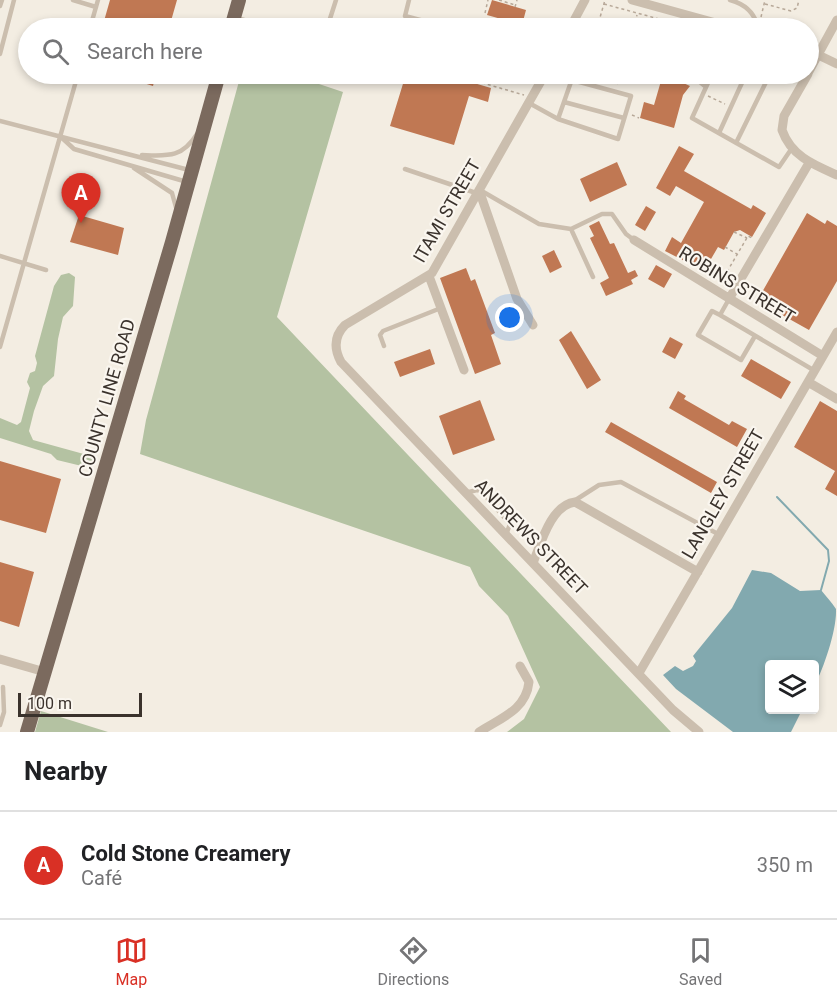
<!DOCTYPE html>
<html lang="en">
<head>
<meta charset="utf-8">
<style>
	:root { --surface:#fff; --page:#f6f6f6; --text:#202124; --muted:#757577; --line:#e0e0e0; --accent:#d93025 }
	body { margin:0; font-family:Roboto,sans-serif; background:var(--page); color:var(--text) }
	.controls { position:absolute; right:18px; bottom:18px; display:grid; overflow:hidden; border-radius:6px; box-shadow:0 3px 9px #0003 }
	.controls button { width:54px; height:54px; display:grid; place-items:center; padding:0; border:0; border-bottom:2px solid var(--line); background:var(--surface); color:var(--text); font:30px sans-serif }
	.scale { position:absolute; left:18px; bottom:15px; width:124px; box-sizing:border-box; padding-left:6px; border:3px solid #3a322c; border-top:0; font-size:16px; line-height:21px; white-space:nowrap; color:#3a322c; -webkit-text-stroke:4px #faf6ef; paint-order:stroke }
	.you { position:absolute; left:510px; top:318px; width:21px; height:21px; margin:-15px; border:4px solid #fff; border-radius:50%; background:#1a73e8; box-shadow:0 0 0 9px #1a73e833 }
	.badge { display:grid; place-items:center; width:39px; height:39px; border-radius:50%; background:var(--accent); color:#fff; font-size:20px; font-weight:700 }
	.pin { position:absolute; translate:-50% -50px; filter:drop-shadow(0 2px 3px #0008) }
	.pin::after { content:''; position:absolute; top:32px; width:21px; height:18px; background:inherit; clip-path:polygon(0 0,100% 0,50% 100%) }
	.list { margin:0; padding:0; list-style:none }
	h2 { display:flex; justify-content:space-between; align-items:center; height:78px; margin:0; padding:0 24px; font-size:26px }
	h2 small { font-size:20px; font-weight:400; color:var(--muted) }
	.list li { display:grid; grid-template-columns:39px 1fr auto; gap:18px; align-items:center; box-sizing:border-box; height:108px; padding:0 24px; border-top:2px solid var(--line) }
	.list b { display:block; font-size:22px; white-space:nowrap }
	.list p { margin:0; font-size:20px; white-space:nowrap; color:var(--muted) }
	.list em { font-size:20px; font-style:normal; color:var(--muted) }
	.icon { flex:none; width:33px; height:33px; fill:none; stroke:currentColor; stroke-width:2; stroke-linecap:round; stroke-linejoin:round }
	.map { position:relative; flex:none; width:837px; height:732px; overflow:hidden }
	.search { position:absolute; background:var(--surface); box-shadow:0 3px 9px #0003; left:18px; right:18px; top:18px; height:66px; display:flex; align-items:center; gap:15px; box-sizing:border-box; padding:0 21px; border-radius:33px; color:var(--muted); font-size:22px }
	.sheet { height:186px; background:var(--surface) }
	nav { display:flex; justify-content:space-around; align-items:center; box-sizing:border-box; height:84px; border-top:2px solid var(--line); background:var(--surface); font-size:16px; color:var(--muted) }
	nav a { display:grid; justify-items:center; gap:3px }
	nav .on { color:var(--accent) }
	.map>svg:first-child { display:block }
	.green { fill:#b4c2a2 }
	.water { fill:#82a9af }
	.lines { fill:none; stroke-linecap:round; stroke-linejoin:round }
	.stream { stroke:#82a9af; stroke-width:2 }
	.building { fill:#c07853 }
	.path { stroke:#b7a898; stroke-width:1.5; stroke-dasharray:3 3; stroke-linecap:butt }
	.lane { stroke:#cbbeae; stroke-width:4.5 }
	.street { stroke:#cbbeae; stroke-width:9 }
	.primary { stroke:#7b6a5e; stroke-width:14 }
	.labels { text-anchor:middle; stroke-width:4.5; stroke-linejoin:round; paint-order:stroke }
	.street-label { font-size:18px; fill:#3a322c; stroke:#faf6ef }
</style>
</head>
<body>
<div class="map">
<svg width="837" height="732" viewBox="0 0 837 732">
	<rect width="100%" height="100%" fill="#f3ede2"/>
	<path class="green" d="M241 74H289L343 92 277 317 671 732H507L524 719 540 687 508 616 479 586 470 567 140 454 146 420Z
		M69 273 75 277 73 306 63 317 58 339 54 376 43 386 34 411 29 431 33 440 91 456 94 464 90 468 57 460 51 454 0 438V418L17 425 21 422 30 388 27 382 30 373 35 371 37 363 35 356 54 286 61 275Z
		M41 711 108 732H35Z"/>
	<path class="water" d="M752 570 771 573 800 591 821 590C826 596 832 603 836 609 837 630 824 667 815 685L814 664H770V710H802L791 732H733L676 689 663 675 675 666 683 671 693 666 696 661 693 656 732 608Z"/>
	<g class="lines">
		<path class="stream" d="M777 497 828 550 829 561 821 590"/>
	</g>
	<path class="building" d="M110 0H177L169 28H102Z
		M492 0 526 10 522 25 487 15Z
		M115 74H156L153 86Z
		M406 74H443L491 88 488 102 469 96 454 145 390 126Z
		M663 74H674L672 78 690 86 683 95 674 128 640 118 644 102 654 105Z
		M679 146 694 154 684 171 751 209 753 205 766 213 752 237 740 230 734 232 724 250 718 247 704 271 665 251 672 237 681 243 704 202 676 186 670 196 656 188Z
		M617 162 627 185 590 202 580 179Z
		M646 206 656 212 645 231 635 225Z
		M807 213 825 224 827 220 837 226V281L809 330 757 301Z
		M79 215 124 228 118 255 70 242Z
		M599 221 610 244 614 243 628 273 635 270 638 276 631 280 633 284 606 296 600 283 609 278 590 238 594 236 589 226Z
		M554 250 562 267 550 273 542 256Z
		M656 265 672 274 664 288 648 279Z
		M466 268 471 281 475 279 495 333 491 335 501 364 475 374 440 278Z
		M571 331 601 380 587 389 559 340Z
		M670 337 683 344 675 359 662 352Z
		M430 349 435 364 400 377 394 362Z
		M751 359 791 382 781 399 741 376Z
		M678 391 686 396 684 399 729 425 732 421 747 429 737 447 669 408Z
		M480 400 495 440 453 455 439 416Z
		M820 401 837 411V496L825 489 835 471 794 447Z
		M611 422 717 482 711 493 605 432Z
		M0 461 61 479 46 533 0 520Z
		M0 562 34 572 19 627 0 621Z"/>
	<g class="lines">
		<path class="path" d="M499 0 515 5
			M604 4 692 28
			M765 4 791 11 797 8 799 0
			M515 7 517 0
			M485 13 488 0
			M761 17 765 0
			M663 21 668 28
			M597 28 605 0
			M634 28 637 15
			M463 74 462 77 524 95
			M617 84 620 74
			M708 96 725 104
			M632 115 639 118
			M734 232 747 238
			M725 247 737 254
			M721 282 748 236 754 239"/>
		<path class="lane" d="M73 0 96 7
			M409 0 405 16 450 28
			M730 0C745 4 755 13 758 28
			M0 6 2 0
			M237 18 273 28
			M485 21 511 28
			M90 28 98 0
			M327 28 336 0
			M0 54 14 0
			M690 74 706 87
			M712 74 692 118 779 167 792 148
			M564 102 624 118
			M529 103 558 119 618 139 631 96 550 74
			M558 119 572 79
			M0 121 189 170
			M719 133 746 74
			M61 137 74 149 187 182
			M736 143 770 74
			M142 155C168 156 182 158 197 134
			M134 168 172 193 177 211
			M405 169 476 193
			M480 190 539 224 571 229 602 214H612L626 234 634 240
			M571 229 593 277
			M0 256 46 270
			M720 315 729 299
			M755 336 741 360 698 335 712 311 720 315 815 371
			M384 346 380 335 383 331 441 308
			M0 347 78 74
			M465 493 477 490 482 492 510 524 506 535
			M574 501 599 485 621 482 718 534
			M0 725 4 712 3 687"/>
		<path class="street" d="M632 0 734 28
			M570 28 585 0
			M808 50 837 64
			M808 73 837 20
			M545 74 432 273 345 325C334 336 334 349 341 362L673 710 699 732
			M808 74 784 116 782 130C791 156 814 165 837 175
			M479 190 517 299 533 325
			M634 240 823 356
			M429 276 464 370
			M729 299 809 163
			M808 382 837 399
			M533 563C541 543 551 505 575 502L698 572
			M0 659 45 672
			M639 673 837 332
			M479 732C501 718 526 710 529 682L520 666"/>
		<path class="primary" d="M231 28 239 0
			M27 732 172 242 219 74"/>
	</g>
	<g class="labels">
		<g class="street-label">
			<text transform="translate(447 211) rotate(-60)" y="6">ITAMI STREET</text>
			<text transform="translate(737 285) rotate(31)" y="6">ROBINS STREET</text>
			<text transform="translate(107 398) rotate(-74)" y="6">COUNTY LINE ROAD</text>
			<text transform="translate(723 494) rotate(-60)" y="6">LANGLEY STREET</text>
			<text transform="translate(531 537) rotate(46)" y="6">ANDREWS STREET</text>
		</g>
	</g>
</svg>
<div class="controls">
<button><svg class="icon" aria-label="layers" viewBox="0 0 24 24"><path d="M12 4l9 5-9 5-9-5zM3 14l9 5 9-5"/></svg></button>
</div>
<div class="scale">100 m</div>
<div class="you"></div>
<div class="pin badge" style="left:81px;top:223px">A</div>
<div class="search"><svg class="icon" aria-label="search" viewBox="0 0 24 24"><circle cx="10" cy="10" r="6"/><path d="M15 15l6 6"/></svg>Search here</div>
</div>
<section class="sheet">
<h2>Nearby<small></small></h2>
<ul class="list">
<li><span class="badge">A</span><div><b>Cold Stone Creamery</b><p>Café</p></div><em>350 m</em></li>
</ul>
</section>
<nav>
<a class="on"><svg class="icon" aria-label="map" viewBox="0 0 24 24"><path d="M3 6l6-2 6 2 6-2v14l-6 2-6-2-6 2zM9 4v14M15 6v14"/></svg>Map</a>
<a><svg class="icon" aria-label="directions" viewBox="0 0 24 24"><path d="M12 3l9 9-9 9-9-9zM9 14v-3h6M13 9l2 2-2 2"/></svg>Directions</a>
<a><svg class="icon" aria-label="saved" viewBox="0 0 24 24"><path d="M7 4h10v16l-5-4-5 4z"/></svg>Saved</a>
</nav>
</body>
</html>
